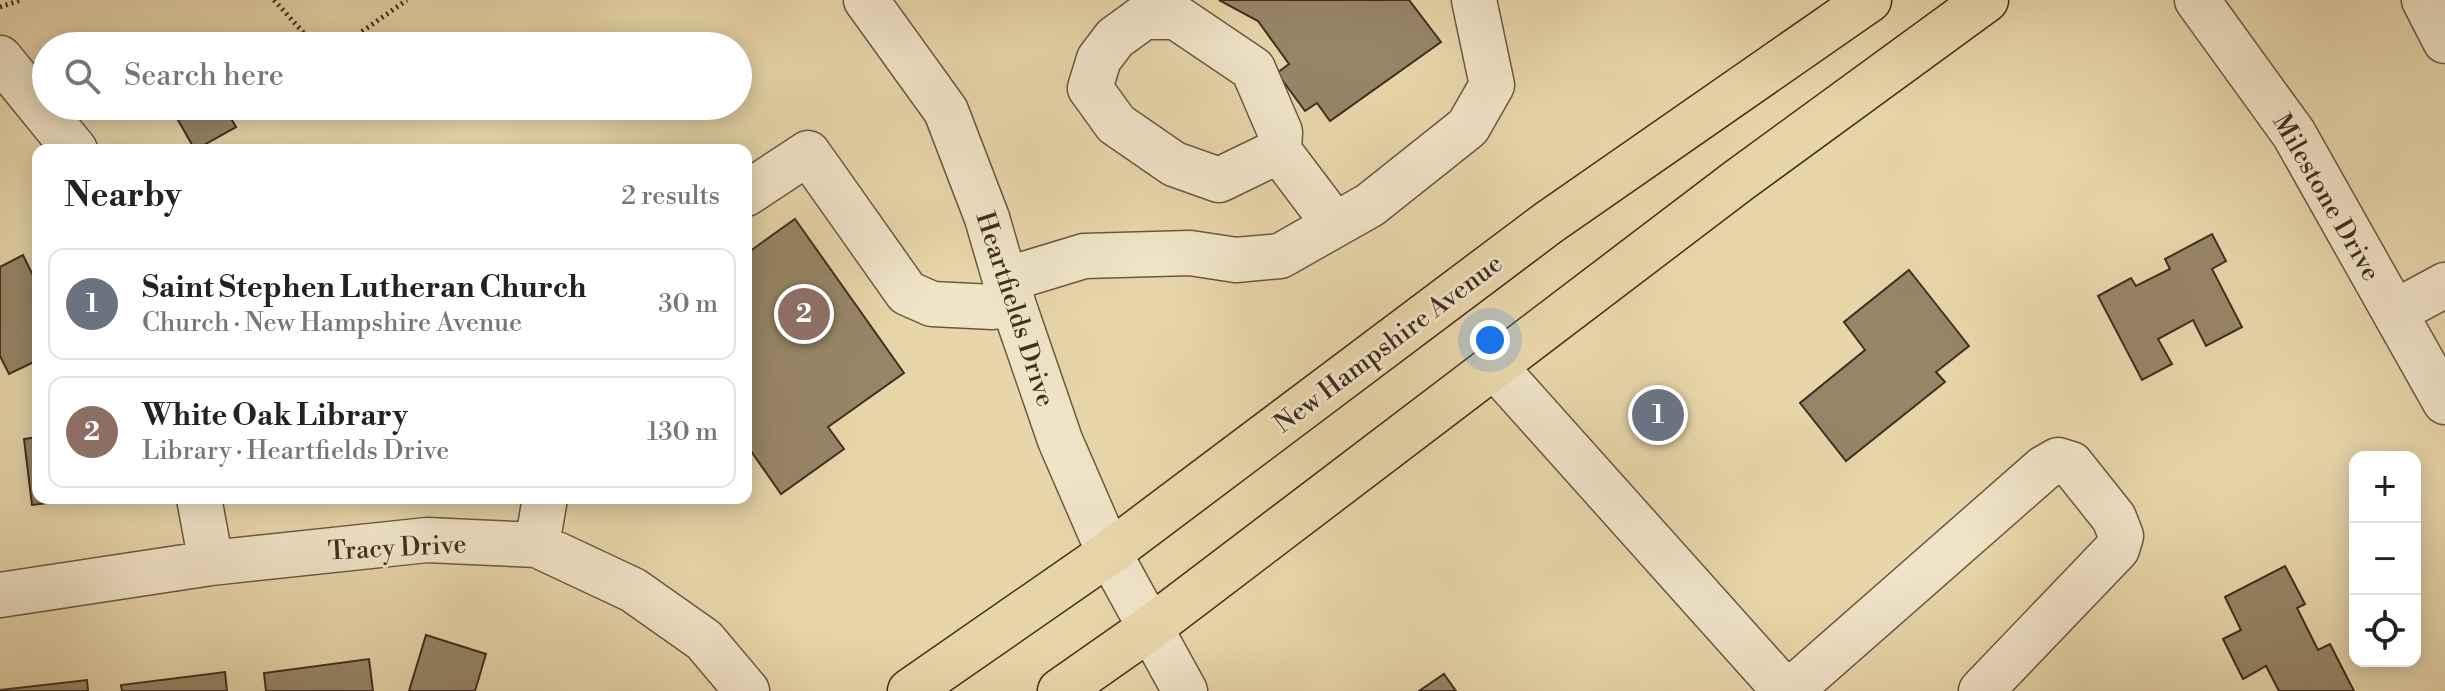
<!DOCTYPE html>
<html lang="en">
<head>
<meta charset="utf-8">
<style>
	:root { --surface:#fff; --page:#f2f2f2; --text:#222; --muted:#767676; --line:#e0e0e0; --accent:#2563eb }
	body { margin:0; font-family:"Libre Bodoni",serif; background:var(--page); color:var(--text) }
	.controls { position:absolute; right:24px; bottom:24px; display:grid; overflow:hidden; border-radius:16px; box-shadow:0 4px 20px #0003 }
	.controls button { width:72px; height:72px; display:grid; place-items:center; padding:0; border:0; border-bottom:2px solid var(--line); background:var(--surface); color:var(--text); font:40px sans-serif }
	.you { position:absolute; left:1490px; top:340px; width:28px; height:28px; margin:-20px; border:6px solid #fff; border-radius:50%; background:#1a73e8; box-shadow:0 0 0 12px #1a73e833 }
	.badge { display:grid; place-items:center; width:52px; height:52px; border-radius:50%; background:var(--accent); color:#fff; font-size:26px; font-weight:700 }
	.pin { position:absolute; translate:-50% -50%; border:4px solid #fff; box-shadow:0 2px 8px #0006 }
	.list { margin:0; padding:0; list-style:none }
	h2 { display:flex; justify-content:space-between; align-items:center; height:104px; margin:0; padding:0 32px; font-size:34px }
	h2 small { font-size:26px; font-weight:400; color:var(--muted) }
	.list li { display:grid; grid-template-columns:52px 1fr auto; gap:24px; align-items:center; box-sizing:border-box; height:112px; margin:0 16px 16px; padding:0 16px; border:2px solid var(--line); border-radius:16px }
	.list b { display:block; font-size:30px; white-space:nowrap }
	.list p { margin:0; font-size:26px; white-space:nowrap; color:var(--muted) }
	.list em { font-size:26px; font-style:normal; color:var(--muted) }
	.icon { flex:none; width:44px; height:44px; fill:none; stroke:currentColor; stroke-width:2; stroke-linecap:round; stroke-linejoin:round }
	.map { position:relative; flex:none; width:2445px; height:691px; overflow:hidden }
	.search { position:absolute; background:var(--surface); box-shadow:0 4px 20px #0003; left:32px; top:32px; width:720px; height:88px; display:flex; align-items:center; gap:20px; box-sizing:border-box; padding:0 28px; border-radius:44px; color:var(--muted); font-size:30px }
	.panel { position:absolute; background:var(--surface); box-shadow:0 4px 20px #0003; left:32px; top:144px; width:720px; height:360px; border-radius:16px }
	.map>svg:first-child { display:block }
	.building { fill:#968668; stroke:#3e2f1f; stroke-width:2 }
	.lines { fill:none; stroke-linecap:round; stroke-linejoin:round }
	.minor-casing { stroke:#685942; stroke-width:47 }
	.major-casing { stroke:#3e2f1f; stroke-width:47 }
	.path { stroke:#3e2f1f; stroke-width:5; stroke-dasharray:2 4; stroke-linecap:butt }
	.minor { stroke:#f0e4c8; stroke-width:44 }
	.major { stroke:#e8d6ab; stroke-width:44 }
	.labels { text-anchor:middle; stroke-width:6; stroke-linejoin:round; paint-order:stroke }
	.street-label { font-size:26px; fill:#3e2f1f; stroke:#f0e4c8 }
</style>
</head>
<body>
<div class="map">
<svg width="2445" height="691" viewBox="0 0 2445 691">
	<rect width="100%" height="100%" fill="#e8d6ab"/>
	<filter id="stains"><feTurbulence type="fractalNoise" baseFrequency=".0025" numOctaves="4"/><feColorMatrix values="0 0 0 0 .2 0 0 0 0 .09 0 0 0 0 .02 0 0 0 .5 -.17"/></filter>
	<radialGradient id="worn" r=".72"><stop offset=".6" stop-color="#630" stop-opacity="0"/><stop offset="1" stop-color="#630" stop-opacity=".3"/></radialGradient>
	<path class="building" d="M1219 0H1409L1441 42 1330 121 1317 103 1305 111 1277 73 1289 64 1258 21Z
		M170 106H224L236 127 195 150Z
		M795 219 904 373 828 427 844 449 781 494 746 444V254Z
		M2212 234 2226 261 2212 269 2242 327 2206 346 2193 320 2158 339 2172 364 2142 380 2098 296 2131 278 2136 286 2170 269 2165 259Z
		M23 255 38 286V360L9 374 0 356V267Z
		M1909 270 1969 346 1936 372 1945 382 1846 461 1800 403 1865 350 1844 322Z
		M38 437V498H91L32 505 24 439Z
		M2285 566 2305 604 2297 608 2318 650 2330 644 2354 691H2279L2266 666 2243 679 2223 639 2241 630 2225 597Z
		M426 635 486 654 475 691H409Z
		M369 659 373 691H266L264 673Z
		M225 672 227 691H122L121 685Z
		M1444 674 1456 691H1419Z
		M87 680 88 691H0V690Z"/>
	<g class="lines">
		<g class="minor-casing">
			<path id="minor" d="M866 0 946 111 987 218 1005 280 1060 440 1109 553 1185 691
				M2197 0 2294 134 2445 402
				M2424 0 2445 41
				M0 58 75 150
				M1279 151 1280 132 1253 69 1176 17H1144L1115 38 1099 59 1090 88 1116 124 1174 164 1219 180 1279 151 1335 225
				M746 194 808 153 907 293 932 304 993 307 1013 302
				M1005 280 1084 256 1190 253 1236 260 1280 256 1370 205 1468 127 1492 85 1474 0
				M2395 312 2445 285
				M1494 366 1785 691
				M199 498 211 563
				M537 545 545 498
				M0 595 211 563 427 540 537 545 633 590 704 640 747 691
				M1790 691 2044 468 2058 460 2071 464 2114 518 2121 536 2117 549 1981 691"/>
		</g>
		<g class="major-casing">
			<path id="major" d="M910 691 1109 553 1548 223 1869 0
				M1060 691 1150 628 1738 181 1986 0"/>
		</g>
		<path class="path" d="M274 0 311 41 354 37 407 0
			M0 7 21 0"/>
		<use href="#minor" class="minor"/>
		<use href="#major" class="major"/>
	</g>
	<g class="labels">
		<g class="street-label">
			<text transform="translate(2327 197) rotate(60)" y="9">Milestone Drive</text>
			<text transform="translate(1016 309) rotate(72)" y="9">Heartfields Drive</text>
			<text transform="translate(1388 343) rotate(-37)" y="9">New Hampshire Avenue</text>
			<text transform="translate(397 547) rotate(-3)" y="9">Tracy Drive</text>
		</g>
	</g>
	<rect width="100%" height="100%" filter="url(#stains)"/>
	<rect width="100%" height="100%" fill="url(#worn)"/>
</svg>
<div class="controls">
<button>+</button>
<button>−</button>
<button><svg class="icon" aria-label="locate" viewBox="0 0 24 24"><circle cx="12" cy="12" r="6"/><path d="M12 2v4M12 18v4M2 12h4M18 12h4"/></svg></button>
</div>
<div class="you"></div>
<div class="pin badge" style="left:1658px;top:415px;background:#6b7280">1</div>
<div class="pin badge" style="left:804px;top:314px;background:#8d6e63">2</div>
<div class="search"><svg class="icon" aria-label="search" viewBox="0 0 24 24"><circle cx="10" cy="10" r="6"/><path d="M15 15l6 6"/></svg>Search here</div>
<section class="panel">
<h2>Nearby<small>2 results</small></h2>
<ul class="list">
<li><span class="badge" style="background:#6b7280">1</span><div><b>Saint Stephen Lutheran Church</b><p>Church · New Hampshire Avenue</p></div><em>30 m</em></li>
<li><span class="badge" style="background:#8d6e63">2</span><div><b>White Oak Library</b><p>Library · Heartfields Drive</p></div><em>130 m</em></li>
</ul>
</section>
</div>
</body>
</html>
